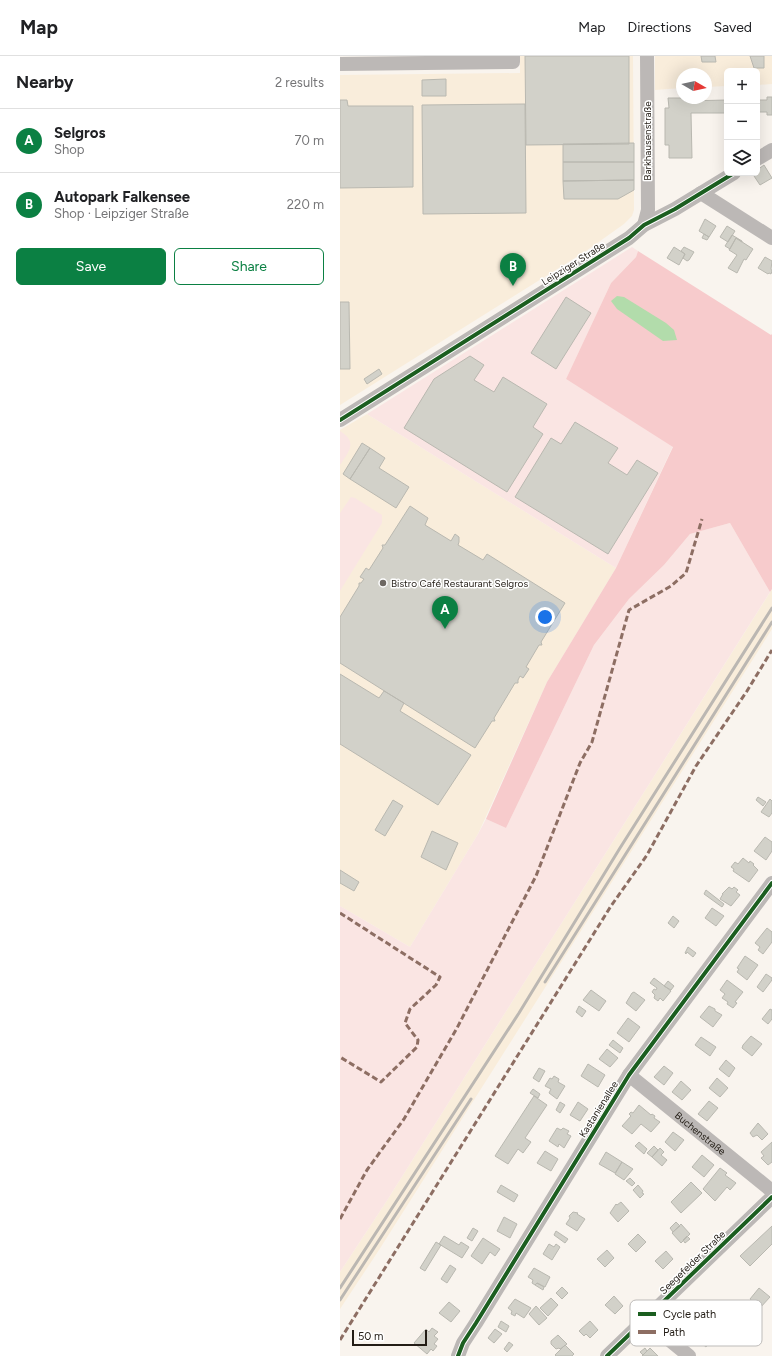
<!DOCTYPE html>
<html lang="en">
<head>
<meta charset="utf-8">
<style>
	:root { --surface:#fff; --page:#f6f6f6; --text:#202124; --muted:#757577; --line:#e0e0e0; --accent:#0b8043 }
	body { margin:0; font-family:Figtree,sans-serif; background:var(--page); color:var(--text) }
	.controls { position:absolute; right:12px; top:12px; display:grid; overflow:hidden; border-radius:6px; box-shadow:0 4px 16px #0002 }
	.controls button { width:36px; height:36px; display:grid; place-items:center; padding:0; border:0; border-bottom:1px solid var(--line); background:var(--surface); color:var(--text); font:20px sans-serif }
	.compass { position:absolute; left:336px; top:12px; width:36px; height:36px; border-radius:50%; background:var(--surface); box-shadow:0 4px 16px #0002; rotate:99deg }
	.scale { position:absolute; left:12px; bottom:10px; width:75px; box-sizing:border-box; padding-left:4px; border:2px solid #231d16; border-top:0; font-size:11px; line-height:14px; white-space:nowrap; color:#231d16; -webkit-text-stroke:3px #fff; paint-order:stroke }
	.you { position:absolute; left:205px; top:561px; width:14px; height:14px; margin:-10px; border:3px solid #fff; border-radius:50%; background:#1a73e8; box-shadow:0 0 0 6px #1a73e833 }
	.badge { display:grid; place-items:center; width:26px; height:26px; border-radius:50%; background:var(--accent); color:#fff; font-size:13px; font-weight:700 }
	.pin { position:absolute; translate:-50% -33px; filter:drop-shadow(0 1px 2px #0008) }
	.pin::after { content:''; position:absolute; top:21px; width:14px; height:12px; background:inherit; clip-path:polygon(0 0,100% 0,50% 100%) }
	.list { margin:0; padding:0; list-style:none }
	h2 { display:flex; justify-content:space-between; align-items:center; height:52px; margin:0; padding:0 16px; font-size:17px }
	h2 small { font-size:13px; font-weight:400; color:var(--muted) }
	.list li { display:grid; grid-template-columns:26px 1fr auto; gap:12px; align-items:center; box-sizing:border-box; height:64px; padding:0 16px; border-top:1px solid var(--line) }
	.list b { display:block; font-size:15px; white-space:nowrap }
	.list p { margin:0; font-size:13px; white-space:nowrap; color:var(--muted) }
	.list em { font-size:13px; font-style:normal; color:var(--muted) }
	.actions { display:flex; gap:8px; padding:12px 16px }
	.actions a { flex:1; padding:9px 0; border:1px solid var(--accent); border-radius:6px; text-align:center; font-size:14px; color:var(--accent) }
	.actions .main { background:var(--accent); color:#fff }
	.icon { flex:none; width:22px; height:22px; fill:none; stroke:currentColor; stroke-width:2; stroke-linecap:round; stroke-linejoin:round }
	.map { position:relative; flex:none; width:432px; height:1300px; overflow:hidden }
	header { display:flex; align-items:center; gap:24px; box-sizing:border-box; height:56px; padding:0 20px; background:var(--surface); border-bottom:1px solid var(--line) }
	header strong { font-size:19px }
	nav { display:flex; gap:22px; margin-inline-start:auto; font-size:14px }
	main { display:flex }
	aside { flex:1; background:var(--surface) }
	.map>svg:first-child { display:block }
	.built { fill:#f9eddb }
	.green { fill:#fae5e3 }
	.forest { fill:#f7cbcc }
	.water { fill:#b2dcab }
	.building { fill:#d2d1c9; stroke:#b9b8b0 }
	.lines { fill:none; stroke-linecap:round; stroke-linejoin:round }
	.minor { stroke:#bcb8b6; stroke-width:14 }
	.rail { stroke:#bbb7b2; stroke-width:3 }
	.quiet { stroke:#8d6e63; stroke-width:3; stroke-dasharray:6 3; stroke-linecap:butt }
	.cycleway-casing { stroke:#fff; stroke-width:6 }
	.cycleway { stroke:#1b5e20; stroke-width:4 }
	.poi-dot { fill:#6e6862; stroke:#fff; stroke-width:1.5 }
	.labels { text-anchor:middle; stroke-width:3; stroke-linejoin:round; paint-order:stroke }
	.street-label { font-size:10px; fill:#231d16; stroke:#fff }
	.poi-label { font-size:10px; fill:#231d16; stroke:#fff; text-anchor:start }
	.key { fill:#fff; stroke:#bdbbb9; stroke-width:1 }
	.key-label { font-size:11px; fill:#231d16 }
</style>
</head>
<body>
<header>
<strong>Map</strong>
<nav><a>Map</a><a>Directions</a><a>Saved</a></nav>
</header>
<main>
<aside>
<h2>Nearby<small>2 results</small></h2>
<ul class="list">
<li><span class="badge">A</span><div><b>Selgros</b><p>Shop</p></div><em>70 m</em></li>
<li><span class="badge">B</span><div><b>Autopark Falkensee</b><p>Shop · Leipziger Straße</p></div><em>220 m</em></li>
</ul>
<div class="actions"><a class="main">Save</a><a>Share</a></div>
</aside>
<div class="map">
<svg width="432" height="1300" viewBox="0 0 432 1300">
	<rect width="100%" height="100%" fill="#f9f4ee"/>
	<path class="built" d="M180 0H293L294 154 292 160 284 168 246 195 0 349V19L180 17Z
		M315 0H432V28L417 29V15H387V30L366 31V18H342V32L315 34Z
		M27 358 276 512 207 626 138 778 70 891 0 850V374Z
		M432 533V573L39 1194 0 1253V1216L46 1146Z"/>
	<path class="green" d="M292 191 298 195 296 201 271 227 226 323 333 390 276 512 27 358Z
		M0 375C18 386 9 395 0 409Z
		M11 441 15 442 42 459V467L0 535V457Z
		M390 467 430 536 46 1146 0 1216V850L70 891 138 778 146 763 166 772 254 589 289 543 324 509 350 478Z"/>
	<path class="forest" d="M298 195 431 279 432 278V533L430 536 390 467 350 478 324 509 289 543 254 589 166 772 146 763 207 626 276 512 333 391 226 323 271 227 296 201Z"/>
	<path class="water" d="M277 240 284 241 326 267 334 274 337 284 323 285 277 253 271 245Z"/>
	<path class="building" d="M185 0H289V88L186 89Z
		M361 0H375L376 6H362Z
		M410 0H424V12H414Z
		M106 23V40H82V24Z
		M427 41H432V59H427V56H417V44H427Z
		M328 42H345V45L387 44V57H351L352 102H329V89H325V52H329Z
		M0 44H7L8 50H73V131L0 132Z
		M185 48 186 157 83 158 82 49Z
		M294 87V106H223V88Z
		M223 106H294V124L223 125Z
		M424 109 432 122 420 129 412 117H417V114Z
		M294 124V134L278 143H224L223 125Z
		M365 163 376 170 369 181 359 175Z
		M387 170 395 175 388 186 380 181Z
		M364 178 369 181 367 184 362 182Z
		M392 179 402 185V186L396 182 390 193 385 190Z
		M396 182 413 193 406 204 404 203 397 217 388 212 397 199 389 194Z
		M334 191 345 198 339 209 327 202Z
		M344 191 354 196 349 204 347 205 343 202 345 198 341 195Z
		M425 201 432 205 431 213 432 215 431 218 429 217 428 218 418 212Z
		M226 241 251 257 216 313 191 297Z
		M0 246H9L10 313H0Z
		M130 300 144 309 134 324 154 336 163 321 207 348 193 371 203 378 167 436 64 372 94 323Z
		M39 313 42 318 27 328 24 323Z
		M235 366 278 392 268 407 287 419 297 404 318 417 268 498 175 441 211 382 221 388Z
		M22 387 30 392 10 423 3 418Z
		M30 392 45 402 39 412 69 431 56 452 10 423Z
		M70 450 88 462 85 469 111 485 115 478 119 481V486L118 489 143 504 147 498 225 547 201 586 202 589H199L186 611 189 613 183 622 180 620 178 624V627H175L154 662 155 665H152L135 692 0 607V561L19 530V527H21L24 523 20 521 26 512 29 514 43 492 42 489H45Z
		M0 618 39 642 44 635 64 647 60 655 131 699 98 749 0 688Z
		M418 741 426 746 423 750 416 744Z
		M430 743 432 745V757L429 761 421 756Z
		M53 744 63 750 45 780 35 774Z
		M92 775 118 787 106 814 81 801Z
		M425 781 432 786V795L426 804 414 795Z
		M403 802 409 807 410 805 414 808 413 809 418 814 409 826 393 815 394 813 391 811 395 806 398 808Z
		M0 814 19 826 14 835 0 827Z
		M389 831 392 833 394 831 398 834 396 836 400 839 391 850 380 843 383 838H382Z
		M366 834 384 848 382 851 364 838Z
		M372 852 384 860 376 870 365 862Z
		M333 860 339 865 334 872 328 867Z
		M427 872 432 876V886L423 898 418 894 420 891 415 887Z
		M348 891 356 897 353 901 347 896 346 898 345 897Z
		M405 900 418 909 407 924 397 916 399 913 397 912Z
		M426 918 432 922V924L423 936 417 931Z
		M314 922 331 935 323 945 320 942 318 945 314 942 315 939 312 936 314 933 316 934 317 932 310 927Z
		M387 924 403 936 395 946 397 947 393 952 387 948 388 946 382 942 385 938 380 934Z
		M328 925 334 930 331 934 324 930Z
		M251 934 266 945 259 955 243 944Z
		M294 936 305 944 296 955 286 947 292 937Z
		M239 950 246 955 242 961 236 956Z
		M369 950 375 953V955L382 959 373 971 360 961Z
		M430 953 432 954V963L428 968 422 963Z
		M288 962 300 971 289 986 277 977Z
		M411 980 422 988 412 1000 402 992 403 989Z
		M361 981 376 991 370 1000 355 989Z
		M273 984 283 992 280 997 269 989Z
		M267 993 278 1002 270 1011 259 1003Z
		M386 1004 395 1012 389 1021 379 1013Z
		M248 1008 265 1019 258 1031 241 1020Z
		M324 1010 333 1017 324 1029 314 1021Z
		M199 1012 205 1015 199 1026 193 1022Z
		M214 1020 219 1023 218 1026 225 1030 217 1043 209 1037 211 1033 205 1030 210 1022 212 1023Z
		M377 1022 388 1032 380 1041 369 1032Z
		M341 1025 351 1034 342 1044 332 1036Z
		M193 1033 200 1038 198 1042 190 1037Z
		M194 1040 207 1049 185 1082 191 1086 183 1097 178 1093 168 1108 155 1100Z
		M369 1045 378 1052 367 1065 358 1058Z
		M220 1046 225 1049 220 1057 216 1054Z
		M238 1046 248 1053 240 1065 230 1059Z
		M299 1049 311 1059 312 1058 315 1060 314 1062 320 1066 311 1076 301 1068 292 1078 282 1070 291 1060 289 1058 291 1056 293 1057Z
		M418 1067 428 1078 422 1084 417 1079 413 1081 410 1077Z
		M217 1072 221 1074 223 1072 229 1075 227 1078 231 1080 224 1092 219 1088 218 1091 209 1085Z
		M333 1076 344 1084 335 1095 325 1086Z
		M299 1086 307 1093 304 1098 295 1090Z
		M432 1086V1106L428 1109 421 1102 424 1100 421 1096Z
		M314 1090 318 1094 312 1101 307 1097Z
		M320 1092 324 1096 321 1099 327 1104 322 1110 312 1101Z
		M205 1095 218 1103 211 1115 197 1107Z
		M266 1096 282 1106 275 1117 259 1108Z
		M362 1099 374 1109 364 1121 352 1111Z
		M282 1106 293 1113 284 1124 275 1118Z
		M380 1112 387 1117 385 1119 396 1127 390 1134 387 1131 375 1145 363 1133Z
		M290 1122 295 1127 292 1130 286 1125Z
		M351 1126 362 1137 341 1157 331 1146Z
		M161 1129 178 1139 174 1146 157 1136Z
		M298 1129 303 1135 302 1137 304 1138 300 1142 293 1134Z
		M281 1146 289 1155 278 1166 270 1157 276 1148 277 1149Z
		M233 1156 238 1157 237 1158 245 1163 237 1175 226 1168 230 1162 229 1160Z
		M164 1161 177 1168 170 1182 157 1175Z
		M336 1166 340 1170 333 1176 330 1172Z
		M341 1168 350 1178 341 1187 332 1177Z
		M432 1170V1188L410 1210 400 1200Z
		M133 1172 138 1175 132 1185 127 1182Z
		M216 1175 228 1183 225 1187 214 1179Z
		M298 1178 306 1186 296 1196 288 1188Z
		M104 1180 119 1189 121 1186 129 1191 122 1202 99 1188Z
		M347 1180 350 1183 345 1187 343 1184Z
		M143 1182 160 1193 155 1200 150 1196 142 1208 131 1200Z
		M96 1186 101 1189 85 1215 80 1212Z
		M209 1188 214 1191 216 1188 220 1191 212 1204 203 1198Z
		M267 1194 274 1202 265 1211 257 1203Z
		M326 1195 333 1203 323 1213 315 1205Z
		M110 1209 116 1213 107 1227 101 1223Z
		M194 1212 210 1221 205 1231 197 1227 195 1229 192 1227 193 1224 188 1221Z
		M197 1227 204 1231 203 1234 195 1229Z
		M222 1231 228 1237 222 1243 216 1237Z
		M419 1232 430 1241 420 1252 410 1243Z
		M274 1240 283 1250 275 1258 265 1249Z
		M211 1242 218 1249 208 1260 200 1252Z
		M175 1243 191 1252 184 1262 176 1257 175 1260 171 1258 172 1255 168 1252Z
		M109 1246 120 1255 111 1266 99 1257Z
		M196 1250 207 1262 199 1269 189 1258Z
		M161 1265 169 1270 166 1276 158 1271Z
		M250 1265 258 1274 250 1282 246 1278 244 1280 239 1275Z
		M357 1265 375 1280 366 1291 348 1276Z
		M92 1272 98 1276 94 1280 98 1283 94 1288 97 1290 93 1295 91 1293 87 1298 74 1287 86 1273 89 1276Z
		M155 1273 162 1278 154 1287 148 1282Z
		M218 1279 227 1288 220 1293 219 1292 216 1293 211 1288V1285Z
		M169 1286 173 1289 167 1296 164 1293Z
		M225 1289 234 1298 232 1300H216L215 1299Z
		M305 1292 307 1295 303 1299 300 1296Z
		M310 1292 318 1300H302Z"/>
	<g class="lines">
		<g class="minor">
			<path d="M0 8 173 6V0"/>
			<path d="M417 103 432 94"/>
			<path d="M361 137 432 182"/>
			<path d="M304 169 308 154 307 0"/>
			<path d="M0 364 289 182 304 169 335 153 394 117"/>
			<path id="s1" d="M289 1019 432 1135"/>
			<path d="M304 1263 349 1300"/>
			<path d="M118 1300 123 1287 136 1267 289 1019 432 827"/>
			<path d="M267 1300 432 1141"/>
		</g>
		<path class="rail" d="M205 926 432 566
			M0 1232 179 957 280 792 432 552
			M0 1244 131 1043"/>
		<path class="quiet" d="M0 857 100 921 96 929 70 953 65 967 78 984 77 991 41 1026 0 1001
			M0 1163 27 1114 64 1063 117 972 196 820 240 707 252 686 289 554 331 530 346 517 362 463
			M0 1284 271 850 307 799 356 710 407 635 432 594"/>
		<g class="cycleway-casing">
			<path id="cycleway" d="M0 364 289 182 304 169 335 153 394 117
				M118 1300 123 1287 136 1267 289 1019 432 827
				M267 1300 432 1141"/>
		</g>
		<use href="#cycleway" class="cycleway"/>
	</g>
	<circle class="poi-dot" cx="43" cy="527" r="4"/>
	<g class="labels">
		<g class="street-label">
			<text transform="translate(307 85) rotate(-90)" y="4">Barkhausenstraße</text>
			<text transform="translate(233 207) rotate(-32)" y="4">Leipziger Straße</text>
			<text transform="translate(258 1053) rotate(-58)" y="4">Kastanienallee</text>
			<text dy="4" stroke="none"><textPath href="#s1" startOffset="92">Buchenstraße</textPath></text>
			<text transform="translate(352 1206) rotate(-44)" y="4">Seegefelder Straße</text>
		</g>
		<g class="poi-label">
			<text x="51" y="531">Bistro Café Restaurant Selgros</text>
		</g>
	</g>
	<rect x="290" y="1244" width="132" height="46" rx="6" class="key"/>
	<rect x="298" y="1256" width="18" height="4" fill="#1b5e20"/>
	<rect x="298" y="1274" width="18" height="4" fill="#8d6e63"/>
	<g class="key-label">
		<text x="323" y="1262">Cycle path</text>
		<text x="323" y="1280">Path</text>
	</g>
</svg>
<div class="controls">
<button>+</button>
<button>−</button>
<button><svg class="icon" aria-label="layers" viewBox="0 0 24 24"><path d="M12 4l9 5-9 5-9-5zM3 14l9 5 9-5"/></svg></button>
</div>
<svg class="compass" viewBox="-18 -18 36 36"><path d="M0-13l5 13h-10z" fill="#e53935"/><path d="M0 13l5-13h-10z" fill="#757577"/></svg>
<div class="scale">50 m</div>
<div class="you"></div>
<div class="pin badge" style="left:105px;top:573px">A</div>
<div class="pin badge" style="left:173px;top:230px">B</div>
</div>
</main>
</body>
</html>
